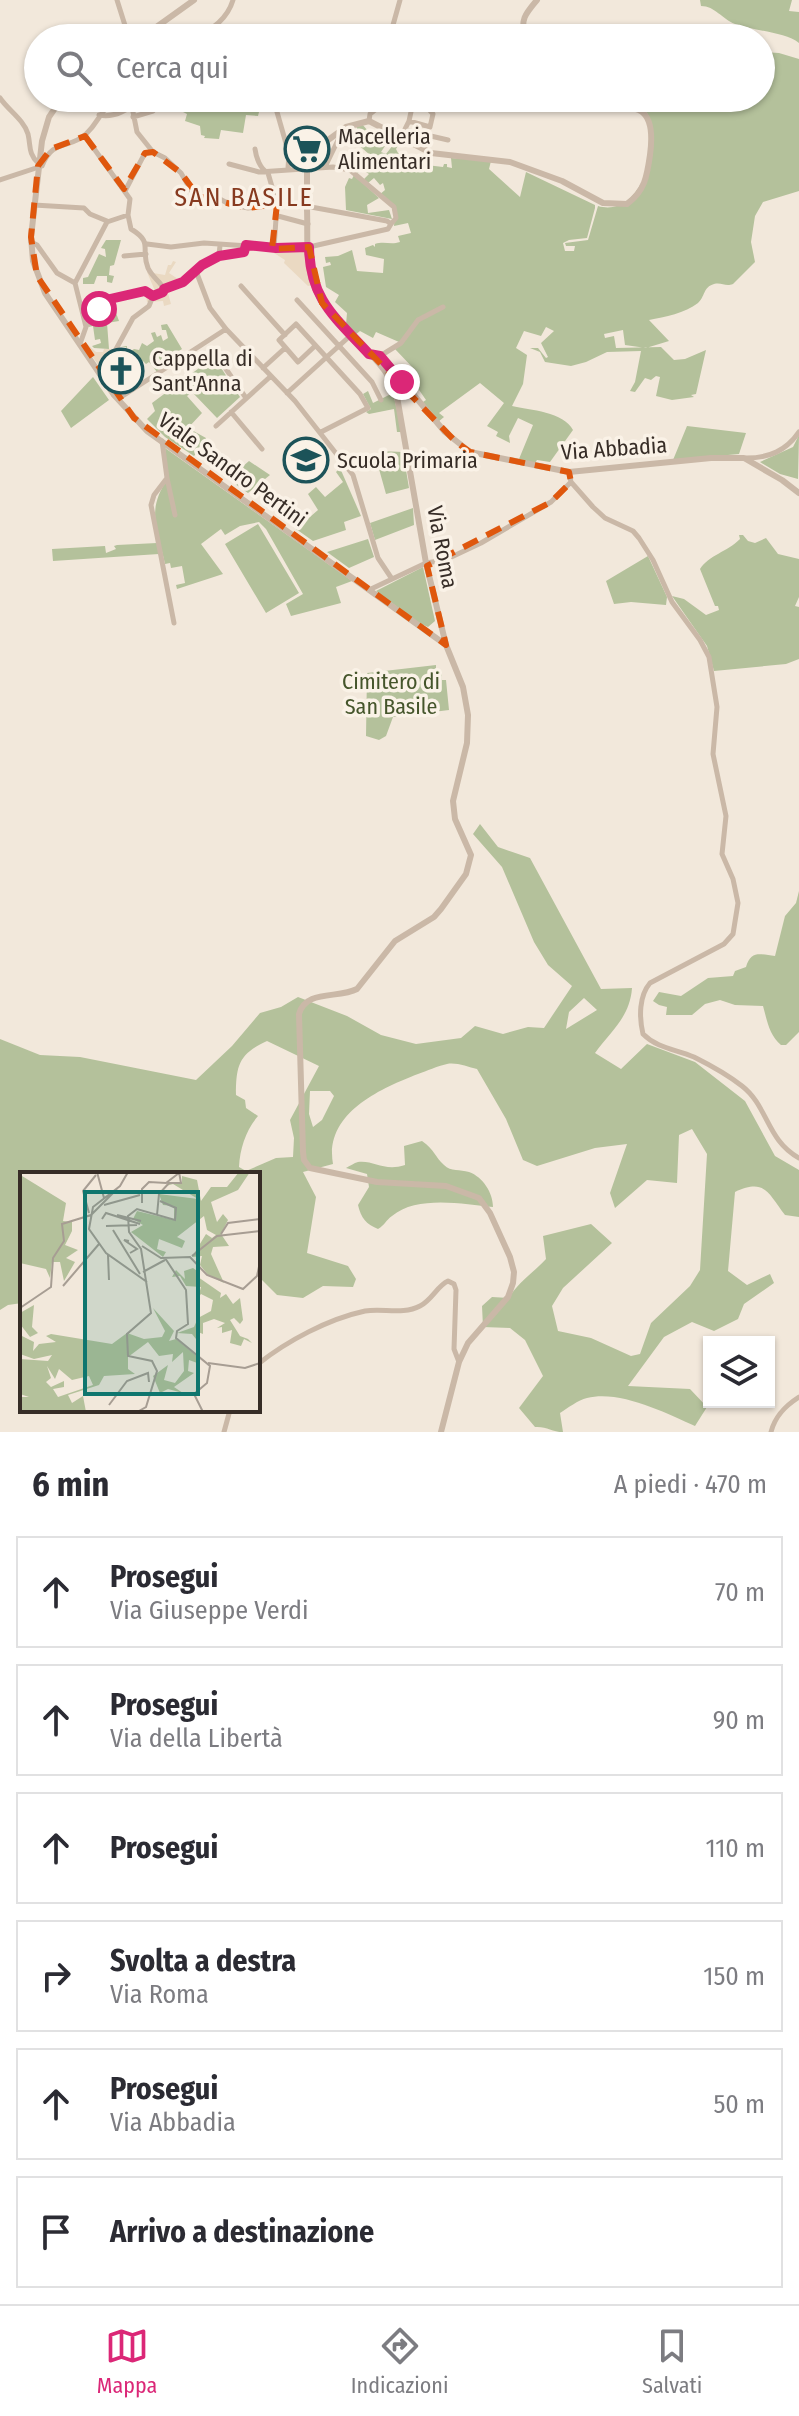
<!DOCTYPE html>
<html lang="it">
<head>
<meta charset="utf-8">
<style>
	:root { --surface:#fff; --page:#f7f7f7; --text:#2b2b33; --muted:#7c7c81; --line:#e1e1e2; --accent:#db2777 }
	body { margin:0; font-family:"Fira Sans Condensed",sans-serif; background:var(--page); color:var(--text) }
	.controls { position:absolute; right:24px; bottom:24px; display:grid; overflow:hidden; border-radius:0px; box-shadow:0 2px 6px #0004 }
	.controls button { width:72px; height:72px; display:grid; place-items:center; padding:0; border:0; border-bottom:2px solid var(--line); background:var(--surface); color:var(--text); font:40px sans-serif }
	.stop { position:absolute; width:24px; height:24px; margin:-18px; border:6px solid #db2777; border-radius:50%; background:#fff }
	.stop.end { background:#db2777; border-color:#fff; box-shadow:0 2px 8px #0008 }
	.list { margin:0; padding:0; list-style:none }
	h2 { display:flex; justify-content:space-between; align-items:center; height:104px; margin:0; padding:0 32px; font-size:34px }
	h2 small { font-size:26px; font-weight:400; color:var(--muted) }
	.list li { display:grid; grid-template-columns:52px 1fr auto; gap:24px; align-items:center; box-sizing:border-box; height:112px; margin:0 16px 16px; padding:0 16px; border:2px solid var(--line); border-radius:0px }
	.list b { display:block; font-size:30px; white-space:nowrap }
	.list p { margin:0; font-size:26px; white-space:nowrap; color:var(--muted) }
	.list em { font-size:26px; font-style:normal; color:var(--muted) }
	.icon { flex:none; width:44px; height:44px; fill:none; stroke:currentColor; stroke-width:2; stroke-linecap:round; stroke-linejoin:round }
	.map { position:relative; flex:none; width:799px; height:1432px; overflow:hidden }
	.search { position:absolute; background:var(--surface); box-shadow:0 2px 6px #0004; left:24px; right:24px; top:24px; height:88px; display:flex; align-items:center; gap:20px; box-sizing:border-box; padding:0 28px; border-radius:44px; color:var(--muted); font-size:30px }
	.sheet { height:872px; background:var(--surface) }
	nav { display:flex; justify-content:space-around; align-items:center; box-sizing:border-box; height:112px; border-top:2px solid var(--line); background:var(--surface); font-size:22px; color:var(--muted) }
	nav a { display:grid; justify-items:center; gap:4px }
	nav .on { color:var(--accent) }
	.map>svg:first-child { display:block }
	.green { fill:#b4c19b; fill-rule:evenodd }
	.plaza { fill:#ead9c2 }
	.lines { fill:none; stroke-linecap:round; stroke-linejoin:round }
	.minor { stroke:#cab8a7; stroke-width:5 }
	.tertiary { stroke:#cab8a7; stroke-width:6 }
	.tertiary-bridge { stroke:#cab8a7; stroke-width:6 }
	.route { stroke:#db2777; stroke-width:10 }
	.marked { fill:none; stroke:#df570d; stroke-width:6; stroke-dasharray:16 10; stroke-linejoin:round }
	.labels { text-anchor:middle; stroke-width:7; stroke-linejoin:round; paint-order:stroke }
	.poi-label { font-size:22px; fill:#372d27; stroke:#faf2e7; text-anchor:start }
	.street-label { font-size:22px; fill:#372d27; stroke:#faf2e7 }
	.park-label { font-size:22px; fill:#45552b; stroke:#faf2e7 }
	.quarter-label { font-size:26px; letter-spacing:2px; fill:#873a1f; stroke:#faf2e7 }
	.inset-road { fill:none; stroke:#a79d93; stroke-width:2 }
	.view { fill:#0f766e; fill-opacity:0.15; stroke:#0f766e; stroke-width:4 }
	.inset-edge { fill:none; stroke:#372d27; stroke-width:4 }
</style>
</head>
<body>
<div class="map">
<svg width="799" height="1432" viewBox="0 0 799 1432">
	<rect width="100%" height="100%" fill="#f2e8db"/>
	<path class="green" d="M700 0H792L789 11 799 12V43C785 32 754 31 735 24 722 19 715 6 701 6Z
		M761 52 779 53 799 59V191L763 202 755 216 751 242 755 262 733 284C725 287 722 282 714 284 703 287 705 297 698 303 685 313 665 317 649 320L669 341 646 348 625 345 623 330 604 334 605 338 614 336 616 348 661 347 674 360 685 359 706 350 696 394 691 395 694 397 672 400 656 396 660 377 656 376 651 380 645 378 635 392 630 391 635 382 641 351 607 352 586 362 571 366 545 362 540 352 530 348H538L546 358 548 357 541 343 554 331 546 327 541 336 524 331 516 348 527 355 523 384 512 406C530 410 564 412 573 430L550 462 537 460 535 463 519 459 533 425 518 418 509 436 510 443 496 436 498 432 487 426 504 403 480 383 439 413 444 417 438 422 423 402 426 400 417 387 419 385 407 375 414 369 395 349 399 342 376 332 373 338 360 331 355 335 346 325 347 313 335 302 339 295 326 287 323 267 331 265 330 262 326 263 325 257 338 256 352 250 357 271 383 273 384 259 366 255 365 248 373 245 375 247V244C384 241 391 245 400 242L398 236 411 233 408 223 394 226 395 211 379 195 385 190 383 183 380 185 374 178 368 183 364 179 369 174 363 170 357 173 351 169H357L370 155 355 142 361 137 356 126 362 124 368 131 366 135 385 146 381 152 386 154 397 140 400 142 396 149 398 153 418 164 443 167 444 164H447V167L452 168 451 158 491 161 489 169 520 197 526 172 595 205V208L587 238 569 240 563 243 565 251H574L575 246H566L565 243 588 240 598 206C646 220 666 127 644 110 628 96 602 107 582 104 576 103 570 100 564 98H761Z
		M174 98H243L259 104H267L259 112 258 116 246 115 243 133 221 130 219 139 204 138 205 136 201 135 200 126 185 121 187 114 167 104Z
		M354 175 379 198 367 205 368 213 389 210 392 219 346 210 345 187 349 178 352 179Z
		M106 240H121L114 265 110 266 109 275 114 276 112 283 107 282V276H97L94 284H83V278L88 277 99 254 106 257 105 249 101 248Z
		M115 310 119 321 107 323 109 349 94 348 92 346 101 343 100 339 95 340 93 326 88 327 97 315Z
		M167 324 182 349 179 351 182 355 172 362 169 358 163 363 158 357 154 360 161 369 157 372 149 362 146 364 143 361 139 364 143 370 129 376 132 382 126 386 121 373 126 369 129 358 124 356 126 347 121 346H127L126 352 128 353 134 349 139 350 142 343 147 346 154 341 151 333 155 332 157 337 161 335 163 341 168 338 166 330H162L161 325Z
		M214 357 240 397 217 418 192 392 187 396 202 413 188 428 206 438V443L194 456 165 437 147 419 155 411 152 403Z
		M93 377 109 400 71 428 61 411Z
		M368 391 373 403 393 393 402 432H397L394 409 369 414 366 412 371 409 363 394Z
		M687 426 746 433 739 454 673 460Z
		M799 435 798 479 780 474 760 462 793 447Z
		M165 448 352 581 336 587 341 603 291 616 286 604 303 594 266 529 259 522 240 526 225 535 221 529 201 544 223 574 177 589 176 585 185 583 182 566 171 568 170 563 165 564C157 527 146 511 168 478Z
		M379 451 403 452 409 488 386 494 379 469Z
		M249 461 270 475 248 493 228 479Z
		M340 468 361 516 344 522 346 530 313 541 296 529 318 510 308 494 316 487 325 497 343 482 336 472Z
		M413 508 414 525 375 540 370 523Z
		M258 524 299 593 266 613 225 544Z
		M739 535H743L748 541 755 543 766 538 778 554 799 559V597L795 606 799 607V659L786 664 714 671 707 646 672 596 684 599 706 615 719 610 718 606H715L700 569C709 555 727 552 740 539Z
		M368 539 374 557 349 568 327 552Z
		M157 543 159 554 53 561 52 549 105 546 106 553 116 549 114 546 117 545Z
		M648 556 667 597 666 605 631 602 614 604 606 581Z
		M423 567 435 621 428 627 417 622 376 591Z
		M436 665V671L441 670 442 680H446L449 710 393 717 386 736 379 740 366 736 367 673Z
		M480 824 498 847 530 858 601 989 632 988C630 1017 611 1031 595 1053L621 1069 647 1044 695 1062 745 1101 775 1156 799 1170V1217L785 1215C768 1193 765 1178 735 1192L728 1271 747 1285 770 1274 774 1283 744 1304 738 1319 714 1331 692 1322 664 1337 628 1386 690 1389 707 1407 695 1426C665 1413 621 1390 587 1398 578 1400 568 1408 560 1413L563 1432C552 1432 546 1426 535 1427L519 1408 543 1376 525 1340 510 1328 483 1327 482 1306 492 1297 509 1298C518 1282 533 1273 546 1259L543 1236 591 1224 612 1243 563 1288 552 1306 558 1331 591 1338 631 1356 640 1354 651 1323 690 1286 700 1270 707 1154 692 1129 679 1135 677 1183 647 1180 615 1208 610 1193 627 1144 595 1148 537 1166 523 1160 506 1119 477 1069C468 1067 456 1062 447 1064 437 1066 427 1071 418 1074 379 1089 324 1114 333 1164L303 1172 316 1197 307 1253 348 1266 356 1279 353 1287 323 1286 303 1298 277 1295 258 1276V1174H22V1303L8 1305 0 1310V1039L40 1055 80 1057 196 1080 232 1046 260 1013 281 1007 298 997 347 1016 381 1035 416 1044 461 1038 475 1026 503 1034 528 1027 544 1028 572 986 548 965 534 942 502 867 473 834ZM584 998 597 1010 566 1029 569 1012ZM267 1041 319 1066 290 1120 294 1138 293 1157 276 1158 246 1171 239 1167C240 1148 246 1130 258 1116L246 1108 245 1100 236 1095C236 1065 239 1054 267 1041ZM310 1091H330L334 1096 322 1120 313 1127 309 1114Z
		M799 891V1032L786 1045H781C769 1035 767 1020 763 1006L735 1005 720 1000 705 1004 692 1015H666L667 1007 659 1005 653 1001 659 992 681 996 708 978 733 976 735 971 746 967C751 949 762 955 775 956L785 916 796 903Z
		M422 1141C435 1150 435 1157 444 1165 451 1172 460 1169 469 1172 483 1177 493 1193 493 1207 463 1204 417 1195 392 1216 386 1220 385 1225 378 1229 366 1224 361 1218 358 1205L369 1187 367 1174 346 1168C350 1166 354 1163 358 1162 374 1160 384 1172 405 1165L404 1146Z"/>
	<path class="plaza" d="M276 246H306L307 272 312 285 308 286 284 263 285 260 274 253Z
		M173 261 176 262 169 273 184 283 168 293 171 304 164 306 163 301 147 302 146 295 155 291 147 272 165 275 168 265H171Z
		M86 343 96 352H103L104 349H112L117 354 115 366 119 368 117 375 119 383 112 384 84 345Z"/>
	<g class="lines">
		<path class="minor" d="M117 0 129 38
			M192 38C211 31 227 20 233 0
			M378 38 393 26
			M398 38 393 25 400 0
			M0 98C8 110 24 120 28 134 31 147 28 153 38 163
			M273 98 289 154 288 168
			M132 107 137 132 153 152
			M99 115C114 118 130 110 138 98
			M133 117 153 111 162 98
			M369 121 370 114 380 106 382 98
			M409 121 430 127 433 114 419 98
			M405 130 448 140
			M85 136 130 199 128 215 131 229C154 243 140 248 148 268 152 277 160 281 164 289
			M401 137 409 121 414 98
			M255 149C256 157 260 169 268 173L277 204 274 248
			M229 164 259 172 333 167 350 170 394 207 396 218 391 224
			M325 167 341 134 340 130
			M0 180 42 166C53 138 69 150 86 134 102 119 97 111 121 98
			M125 191 145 153 153 152 165 158 181 173 192 192 202 197 218 198 229 204 248 208 277 204 311 207 387 221 391 224 388 229 309 247 276 248 204 243 171 247 147 244
			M34 205 84 208 90 214 107 221
			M278 216 308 224
			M31 242 37 245 57 273 75 283
			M124 256 146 254
			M219 256 244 252 246 245
			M196 271 210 308 226 329 295 401 353 475 378 558 392 579
			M241 286 285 335
			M297 300 372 382 381 400
			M86 326C107 298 111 299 145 291L153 296
			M80 344 86 327 75 283 107 222 128 215
			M315 346 298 362 279 340 296 324 360 394 368 408 321 432
			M217 356 246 398
			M380 356 401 343 418 320 443 307
			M263 368 285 348
			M287 393 351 335
			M114 395 115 384 109 362 133 318 149 306 153 296 183 282 202 265 219 256 220 245
			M118 399 226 329
			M231 412 262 449
			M216 426 271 376
			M162 441 167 478 154 495 151 505 174 623
			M746 458C769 458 786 451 799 432
			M569 472 571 482 593 507 605 518 633 531 639 538 653 560 672 602 700 640 709 657 717 707 713 754 726 816 722 854 733 879 738 903 733 934 724 944 650 983C639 996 639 1017 643 1034 658 1049 676 1049 694 1057 710 1065 728 1075 742 1086 768 1106 767 1141 799 1158
			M167 478 175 515
			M371 589 426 563 445 560 481 543 551 502 571 482
			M258 1364C287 1341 328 1319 365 1311 383 1308 403 1315 420 1306 432 1300 437 1286 448 1281L454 1284 456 1290 454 1349 459 1362
			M224 1432 230 1410
			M771 1432C775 1416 785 1406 799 1397"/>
		<path class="tertiary" d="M141 38 194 0
			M525 38C520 20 525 14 537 0
			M62 98 49 117 42 141 31 237 33 261 45 293 114 395 147 431 446 645
			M307 204V170L313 151 346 127 369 121 431 153 510 162 562 181 603 203 627 204C645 191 647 176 650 155 661 74 598 127 560 98
			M307 209C308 233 305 260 313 283 327 327 379 348 396 391L426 563 446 645 463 687 468 715 467 743 453 801 455 819 471 855 466 874 441 909 434 917 395 941 357 989C338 999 306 989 299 1014L303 1152 304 1160 310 1168 377 1182 446 1186 479 1198 490 1213 510 1257 514 1272 513 1283 508 1297 468 1343 459 1362 441 1432
			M369 354 377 355 385 361 445 432 470 452 569 472 711 458H744L782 480 799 493"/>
		<path class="tertiary-bridge" d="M307 204V209"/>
	</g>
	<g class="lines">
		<path class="route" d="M99 309 110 299 145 291 153 296 163 292 164 289 183 282 202 265 219 256 244 252 246 245 276 248 309 247C310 300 336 318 369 354L380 356 402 382"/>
	</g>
	<path class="marked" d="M85 136 124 189 145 153 153 152 181 173 198 196 248 208 277 204 272 249 309 247 322 303 456 442 470 452 569 472 571 482 551 502 427 566 446 645 134 418 37 276 31 237 38 166 51 149Z"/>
	<defs>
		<g id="supermarket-ring" transform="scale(2.3)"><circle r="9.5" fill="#faf2e7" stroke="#1c5359" stroke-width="1.5"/><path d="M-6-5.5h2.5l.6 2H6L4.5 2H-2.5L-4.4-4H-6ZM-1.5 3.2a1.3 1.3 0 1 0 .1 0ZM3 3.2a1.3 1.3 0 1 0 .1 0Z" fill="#1c5359"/></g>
		<g id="church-ring" transform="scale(2.3)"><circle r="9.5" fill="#faf2e7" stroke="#1c5359" stroke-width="1.5"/><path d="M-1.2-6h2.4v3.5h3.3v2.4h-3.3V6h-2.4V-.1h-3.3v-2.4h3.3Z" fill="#1c5359"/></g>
		<g id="school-ring" transform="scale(2.3)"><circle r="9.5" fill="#faf2e7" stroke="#1c5359" stroke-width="1.5"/><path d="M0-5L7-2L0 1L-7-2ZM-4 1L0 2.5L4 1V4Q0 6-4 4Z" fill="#1c5359"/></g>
	</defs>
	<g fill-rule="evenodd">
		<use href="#supermarket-ring" x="307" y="149"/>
		<use href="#church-ring" x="121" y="371"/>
		<use href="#school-ring" x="306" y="460"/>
	</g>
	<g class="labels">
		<g class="poi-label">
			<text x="338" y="144">Macelleria<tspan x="338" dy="25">Alimentari</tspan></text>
			<text x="152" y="366">Cappella di<tspan x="152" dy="25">Sant'Anna</tspan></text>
			<text x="337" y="468">Scuola Primaria</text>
		</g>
		<g class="street-label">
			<text transform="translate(614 448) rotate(-4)" y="8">Via Abbadia</text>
			<text transform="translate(233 469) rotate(36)" y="8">Viale Sandro Pertini</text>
			<text transform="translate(443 547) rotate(79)" y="8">Via Roma</text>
		</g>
		<g class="park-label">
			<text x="391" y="689">Cimitero di<tspan x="391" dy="25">San Basile</tspan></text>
		</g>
		<g class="quarter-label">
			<text x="244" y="206">SAN BASILE</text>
		</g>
	</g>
	<g transform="translate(20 1172)">
		<rect width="240" height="240" fill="#f2e8db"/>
		<path d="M219 0H230L218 18 191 30 197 50 203 42 208 48 201 62 209 74 193 75 191 82 204 111 188 103 180 93 182 84 172 85 186 62 192 66 196 63 187 58 184 44 157 65 165 69 162 76 139 67 137 77 146 80 143 85 111 60 123 53 113 47 117 39 154 48V34L143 33 139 22 178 27 153 12 146 14 149 11 162 10V4L177 8 181 29 191 15H207ZM2 4 46 31 43 49 52 50V59L45 73 58 78 46 86 55 90 44 109 40 90H32L30 106 26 97 0 91ZM173 96 180 101 178 105 201 121 200 126 206 122 213 132 220 126 223 148 220 152 214 146 210 148 220 164 228 167 232 171 224 167 221 174 210 171 212 158 202 161V155L197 156 205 151 194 147 183 151V162L178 160 176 167 172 162 157 161 174 155 178 146 191 139 193 128 181 122 178 126 181 115 166 114 160 104 152 105 156 98 165 107 164 99ZM14 133 12 155 18 161 10 165 0 152V141ZM133 136 154 159 149 169 156 167 179 186 180 192 169 188 168 199 174 201 154 215 163 221 148 217 140 221 133 204 148 193 144 208 155 211 164 199 163 180 152 190 153 182 139 184 128 170 108 185V197L115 202 84 204 79 213 48 223 52 231 63 224 66 240H0V225H9L0 222V187L28 189 32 183 14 187 0 182V163L14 170 13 179 19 172 36 170 26 164 31 162 92 172 107 161 124 167 142 165 145 159ZM27 194 35 207 39 197 52 208 69 204 73 213 38 225 33 217 44 215V209L31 215 26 210 31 206Z" fill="#b4c19b" fill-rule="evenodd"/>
		<path class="inset-road" d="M77 0 84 26M108 0 100 14 73 35 69 57 86 81 127 110M122 31V17L129 10 146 11 159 1M84 33 120 23M69 41 63 19 76 3M97 43 121 49M137 43 139 22 149 11H161L159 0M82 47 86 41 120 52M86 54 117 53M93 58 120 102M201 62 208 51 240 47M109 69 104 68 117 77 110 81M122 74 141 86 170 85 187 103 223 117 237 104 240 90M88 83 89 108M172 84 197 64 240 59M145 86 166 118 168 152 157 159 156 166 190 194 187 211 174 222 183 240M123 100 145 88M43 114 79 72M0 136 31 115 33 86 44 69 42 52 71 43 97 17M188 191 225 196 240 191M89 233 107 209 128 201 129 210M117 240 126 235 137 199 132 189 108 184 107 162 131 141 121 77 109 60 108 44 117 37 155 48 156 36 140 29"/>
		<path class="view" d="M65 20H178V222H65Z"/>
		<rect width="240" height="240" class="inset-edge"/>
	</g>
</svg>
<div class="controls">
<button><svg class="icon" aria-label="layers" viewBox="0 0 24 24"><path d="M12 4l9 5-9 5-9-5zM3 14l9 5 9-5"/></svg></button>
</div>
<div class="stop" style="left:99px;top:309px"></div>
<div class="stop end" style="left:402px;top:382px"></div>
<div class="search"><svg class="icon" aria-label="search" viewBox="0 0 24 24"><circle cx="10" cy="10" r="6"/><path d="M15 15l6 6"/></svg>Cerca qui</div>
</div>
<section class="sheet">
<h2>6 min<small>A piedi · 470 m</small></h2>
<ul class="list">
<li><svg class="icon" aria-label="ahead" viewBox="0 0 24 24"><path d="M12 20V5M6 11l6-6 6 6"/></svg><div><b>Prosegui</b><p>Via Giuseppe Verdi</p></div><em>70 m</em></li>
<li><svg class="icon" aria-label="ahead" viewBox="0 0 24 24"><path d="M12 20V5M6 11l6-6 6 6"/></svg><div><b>Prosegui</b><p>Via della Libertà</p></div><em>90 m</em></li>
<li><svg class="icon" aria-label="ahead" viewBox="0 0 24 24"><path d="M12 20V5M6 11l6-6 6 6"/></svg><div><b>Prosegui</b></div><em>110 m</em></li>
<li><svg class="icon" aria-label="right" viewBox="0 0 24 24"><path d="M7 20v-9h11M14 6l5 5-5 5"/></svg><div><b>Svolta a destra</b><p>Via Roma</p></div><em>150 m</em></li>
<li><svg class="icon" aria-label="ahead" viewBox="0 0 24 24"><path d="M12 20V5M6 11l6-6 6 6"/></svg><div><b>Prosegui</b><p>Via Abbadia</p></div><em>50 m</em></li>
<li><svg class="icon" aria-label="arrive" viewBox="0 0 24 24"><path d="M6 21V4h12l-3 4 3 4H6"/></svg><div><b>Arrivo a destinazione</b></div></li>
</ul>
</section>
<nav>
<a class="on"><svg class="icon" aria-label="map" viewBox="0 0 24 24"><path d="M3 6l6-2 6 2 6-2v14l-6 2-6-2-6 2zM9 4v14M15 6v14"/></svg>Mappa</a>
<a><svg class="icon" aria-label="directions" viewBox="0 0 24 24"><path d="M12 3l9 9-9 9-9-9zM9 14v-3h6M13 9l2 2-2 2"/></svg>Indicazioni</a>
<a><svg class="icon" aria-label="saved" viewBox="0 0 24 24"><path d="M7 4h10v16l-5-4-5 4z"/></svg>Salvati</a>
</nav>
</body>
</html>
